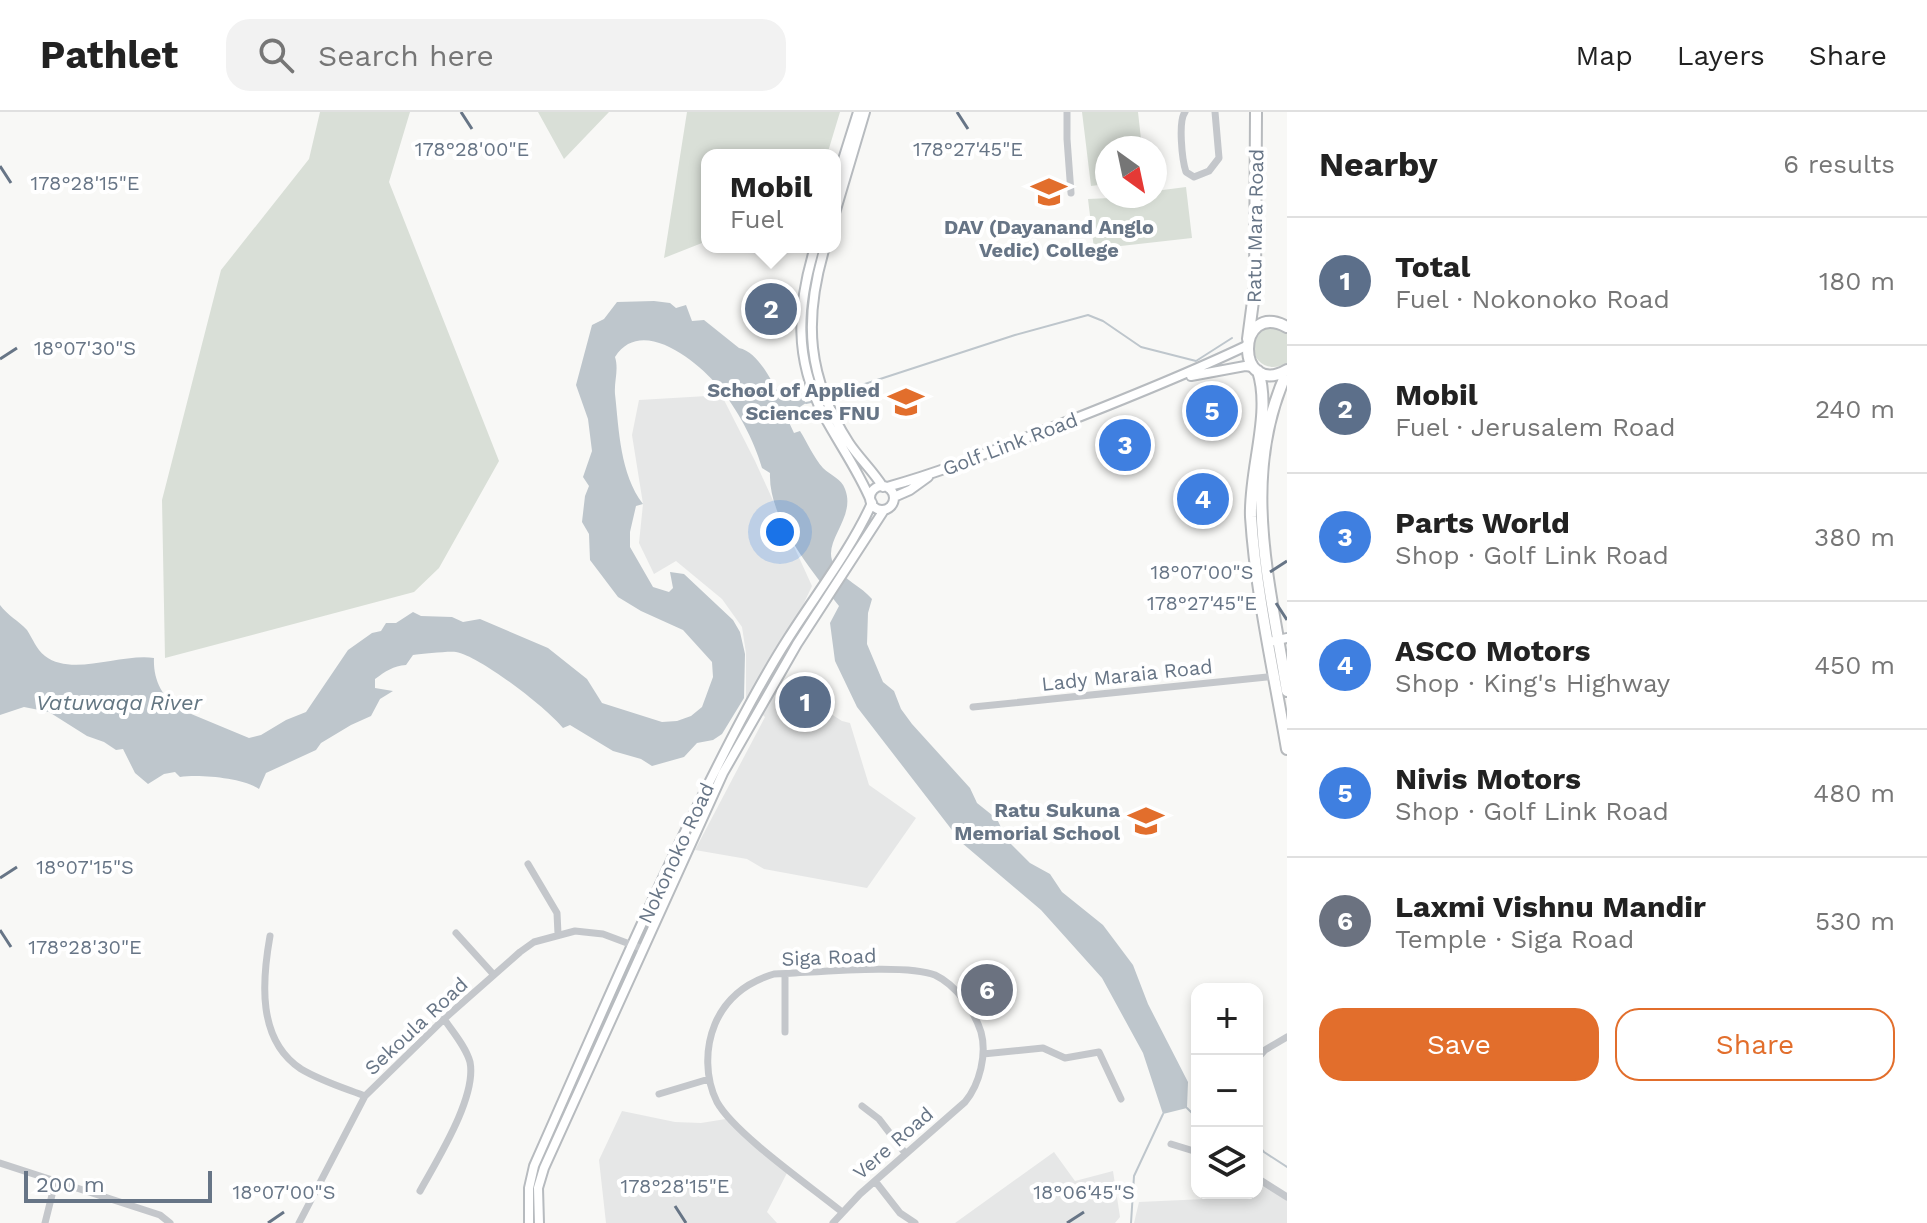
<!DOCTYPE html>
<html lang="en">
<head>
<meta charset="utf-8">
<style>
	:root { --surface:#fff; --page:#f2f2f2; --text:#222; --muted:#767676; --line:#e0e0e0; --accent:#e26e2c }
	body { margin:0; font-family:"Work Sans",sans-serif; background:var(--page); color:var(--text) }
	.controls { position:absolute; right:24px; bottom:24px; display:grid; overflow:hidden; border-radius:16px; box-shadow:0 4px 12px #0003 }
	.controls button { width:72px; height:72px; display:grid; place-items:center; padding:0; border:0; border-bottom:2px solid var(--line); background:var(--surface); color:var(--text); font:40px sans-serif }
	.compass { position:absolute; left:1095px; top:24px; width:72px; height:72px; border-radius:50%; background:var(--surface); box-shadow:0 4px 12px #0003; rotate:147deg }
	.scale { position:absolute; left:24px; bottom:20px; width:188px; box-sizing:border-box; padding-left:8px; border:4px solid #677586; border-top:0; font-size:22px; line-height:28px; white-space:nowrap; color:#677586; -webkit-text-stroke:6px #fff; paint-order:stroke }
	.you { position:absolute; left:780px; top:420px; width:28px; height:28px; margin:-20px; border:6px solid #fff; border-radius:50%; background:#1a73e8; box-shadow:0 0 0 12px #1a73e833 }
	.badge { display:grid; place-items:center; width:52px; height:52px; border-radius:50%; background:var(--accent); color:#fff; font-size:26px; font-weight:700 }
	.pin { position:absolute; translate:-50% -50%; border:4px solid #fff; box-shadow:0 2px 8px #0006 }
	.popup { position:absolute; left:701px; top:37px; width:140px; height:104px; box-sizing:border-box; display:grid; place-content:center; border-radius:16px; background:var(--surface); filter:drop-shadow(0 2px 6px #0005); font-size:26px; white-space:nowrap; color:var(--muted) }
	.popup b { font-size:30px; color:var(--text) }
	.popup::after { content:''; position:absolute; left:50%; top:100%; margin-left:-16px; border:16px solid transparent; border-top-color:var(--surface) }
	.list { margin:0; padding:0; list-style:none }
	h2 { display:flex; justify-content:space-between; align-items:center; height:104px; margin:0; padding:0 32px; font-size:34px }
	h2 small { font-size:26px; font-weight:400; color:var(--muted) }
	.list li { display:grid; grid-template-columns:52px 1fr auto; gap:24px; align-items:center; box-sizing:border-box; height:128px; padding:0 32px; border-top:2px solid var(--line) }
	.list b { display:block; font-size:30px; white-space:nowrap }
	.list p { margin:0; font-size:26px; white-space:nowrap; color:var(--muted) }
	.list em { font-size:26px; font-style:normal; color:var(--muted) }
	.actions { display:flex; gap:16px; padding:24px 32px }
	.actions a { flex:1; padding:18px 0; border:2px solid var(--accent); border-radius:24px; text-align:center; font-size:28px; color:var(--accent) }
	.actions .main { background:var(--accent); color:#fff }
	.icon { flex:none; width:44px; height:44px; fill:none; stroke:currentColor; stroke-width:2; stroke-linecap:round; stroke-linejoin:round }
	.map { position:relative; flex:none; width:1287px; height:1111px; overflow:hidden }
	header { display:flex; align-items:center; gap:48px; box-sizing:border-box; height:112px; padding:0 40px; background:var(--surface); border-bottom:2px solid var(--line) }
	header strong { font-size:38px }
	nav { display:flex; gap:44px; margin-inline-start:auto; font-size:28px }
	.search { width:560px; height:72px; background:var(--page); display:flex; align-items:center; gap:20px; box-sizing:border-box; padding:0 28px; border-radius:24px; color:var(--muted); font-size:30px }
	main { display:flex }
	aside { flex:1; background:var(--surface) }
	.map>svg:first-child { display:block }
	.built { fill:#e6e7e7 }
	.green { fill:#d9dfd7 }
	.water { fill:#bec6cc }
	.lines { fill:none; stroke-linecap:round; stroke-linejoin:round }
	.stream { stroke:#bec6cc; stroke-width:2 }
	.major-casing { stroke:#b7bbbf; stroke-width:12 }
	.highway-casing { stroke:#b7babd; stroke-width:14 }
	.minor { stroke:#c4c7cb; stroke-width:7 }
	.major { stroke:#fff; stroke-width:8 }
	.highway { stroke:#fff; stroke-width:10 }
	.ticks { fill:none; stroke:#677586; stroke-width:3 }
	.labels { text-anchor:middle; stroke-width:8; stroke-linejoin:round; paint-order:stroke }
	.street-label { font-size:20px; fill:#677586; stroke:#fff }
	.poi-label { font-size:20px; font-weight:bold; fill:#677586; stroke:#fff; text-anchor:end }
	.water-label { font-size:22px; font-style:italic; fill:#637682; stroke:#fff }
	.ticks-label { font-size:20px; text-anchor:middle; fill:#677586; stroke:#fff; stroke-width:8; stroke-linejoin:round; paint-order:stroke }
</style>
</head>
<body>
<header>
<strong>Pathlet</strong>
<div class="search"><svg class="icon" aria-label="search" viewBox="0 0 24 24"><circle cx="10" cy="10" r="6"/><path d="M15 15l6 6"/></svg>Search here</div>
<nav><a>Map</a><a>Layers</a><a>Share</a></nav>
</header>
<main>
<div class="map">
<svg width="1287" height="1111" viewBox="0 0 1287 1111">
	<rect width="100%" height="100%" fill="#f8f8f6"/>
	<path class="built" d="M707 284 724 288 755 349 812 474 770 563 842 609 850 611 869 673 916 706 867 776 764 757 747 747 695 738 765 605 746 587V541L742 515 722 487 676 449 654 462 639 431 643 392 632 323 639 288Z
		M622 999 675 1010 701 1011 726 1007 788 1059 767 1100 777 1111H606L599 1048Z
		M1054 1040 1075 1069 1113 1059 1120 1105 1115 1111H955Z
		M1257 1063 1287 1084V1111H1134L1139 1090 1205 1087 1220 1081H1257Z"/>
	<path class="green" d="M320 0H410L389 70 499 349 439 456 414 480 165 546 162 388 221 158 309 47Z
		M538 0H609L564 47Z
		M687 0H840L827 43H707V129L664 146Z
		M1082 0H1138L1142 36H1107V72L1091 74Z
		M1186 75 1192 126 1094 137 1088 87 1155 84V79Z
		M1270 214 1287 219V251C1257 268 1238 227 1270 214Z"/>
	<path class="water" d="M654 189 670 191 676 196 686 193 692 209 704 208 739 236C758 240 771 268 780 284L802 286 806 291 786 304 794 321 800 319C807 330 814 346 823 356 831 364 841 366 845 377 857 407 819 431 835 454 843 467 862 475 872 487L868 501 867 532 883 570 894 579 901 597 912 612 970 676 977 691 997 707 1007 728 1030 751 1050 762 1062 780 1103 813 1133 853 1148 892 1188 970 1187 996 1163 1002 1143 941 1102 866 1041 798 962 731 857 595 835 549 830 511 839 494C812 459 768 407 770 361L762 356C754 328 737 296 718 274 696 248 641 204 615 245 619 258 614 269 615 282 619 318 620 362 643 392L636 394 630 420V435L653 475 669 480 673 476 670 460 684 462 733 508 740 520 745 542 744 586 722 622 713 628 697 631 684 645 652 654 641 647 613 639 570 613 563 616C548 597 480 544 456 540 448 539 423 542 413 543L406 553C393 554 386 559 375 567V576L393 579 380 587 371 604 351 613 321 631 316 638 266 661 259 677C243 666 200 662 180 665L175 660 164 662 148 672 135 661 123 637 116 638 104 630 87 624 49 600 24 595 0 603V493C7 503 19 509 27 518 33 527 36 537 45 544 72 565 122 541 154 546 153 565 161 588 182 594L184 599 249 626 261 623 286 608 306 600 348 538 372 521 381 519 386 511H396L413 500 421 504 452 505 463 510 480 507 548 536 587 567 602 591 662 610 677 609 691 604 702 595 713 565 712 550 683 518 641 499 618 485 590 448 589 422 582 410 585 384 589 374 583 365 592 339 588 307 576 273 592 213 604 207 617 190Z"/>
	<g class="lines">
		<path class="stream" d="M831 283 1015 223 1088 203 1103 209 1141 235 1196 249 1232 226
			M806 291 811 290
			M1187 996 1197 1006
			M1257 1032 1264 1040 1287 1055
			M1131 1111 1134 1064 1163 1002"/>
		<g class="major-casing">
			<path id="major" d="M835 73 858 0
				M835 101 865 0
				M815 135C797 194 794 246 823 302 839 332 858 358 871 389
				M825 135C803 208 807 266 849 331 859 346 873 359 883 375
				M1191 264 1245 254 1253 255
				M870 386a12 12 0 1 1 24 0a12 12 0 1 1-24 0Z
				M887 375C942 360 995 338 1048 317 1115 291 1181 265 1246 234
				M894 385 910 378 928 365
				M1269 530 1287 526
				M529 1111V1076L534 1054C593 921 650 787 716 657 738 613 762 567 789 525 817 481 850 439 872 391
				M539 1111 538 1076 544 1056 723 661 797 532 884 398"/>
		</g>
		<g class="highway-casing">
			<path id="highway" d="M1287 215C1235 187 1235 287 1287 258
				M1248 227 1255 174 1256 0
				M1258 259C1272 302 1249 358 1251 405 1256 482 1274 560 1287 637
				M1287 260C1239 364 1270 472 1287 579"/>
		</g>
		<path class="minor" d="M1067 0V27L1071 81
			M1185 0C1178 9 1182 48 1186 60L1194 65 1209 59 1219 46 1215 0
			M973 595 1277 564
			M528 752 557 801 558 822
			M456 821 494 863
			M270 824C262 869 257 928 301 957 321 969 344 976 365 984
			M785 920V862
			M983 942 1043 936 1065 946 1099 940 1121 987
			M1257 947 1265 938 1287 925
			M659 982 709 967
			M862 994 879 1007 905 1041
			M1171 1032 1197 1040
			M0 1051 160 1103 170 1111
			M1257 1066 1287 1085
			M875 1069 900 1101 915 1111
			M420 1079C437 1048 477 985 470 950 466 935 453 920 444 907
			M45 1111 55 1071
			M299 1111 365 984 444 907 520 840 534 830 575 819 603 822 643 837
			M833 1111 860 1082 965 990C980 972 987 942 981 920 974 898 956 873 935 863 906 851 809 861 774 862 747 870 726 886 715 912 705 936 705 966 717 990 735 1022 810 1074 842 1100"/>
		<use href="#major" class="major"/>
		<use href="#highway" class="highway"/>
	</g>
	<path class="ticks" d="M461 0 472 17M957 0 968 17M0 54 11 71M0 247 17 236M1270 460 1287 449M1276 491 1287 508M0 766 17 755M0 818 11 835M675 1094 686 1111M268 1111 284 1100M1067 1111 1084 1100"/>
	<defs>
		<g id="school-bare" transform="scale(2.76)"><path d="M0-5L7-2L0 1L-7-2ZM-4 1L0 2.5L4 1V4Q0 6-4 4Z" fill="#e26e2c" stroke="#fff" stroke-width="2.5" paint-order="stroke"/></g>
		<g id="university-bare" transform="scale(2.76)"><path d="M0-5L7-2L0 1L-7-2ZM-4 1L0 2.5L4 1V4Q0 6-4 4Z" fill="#e26e2c" stroke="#fff" stroke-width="2.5" paint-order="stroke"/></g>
	</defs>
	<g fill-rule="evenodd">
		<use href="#school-bare" x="1049" y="80"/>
		<use href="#university-bare" x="906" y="290"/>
		<use href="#school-bare" x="1146" y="709"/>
	</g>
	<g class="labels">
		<g class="street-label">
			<text transform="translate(1255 114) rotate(-89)" y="7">Ratu Mara Road</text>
			<text transform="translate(1010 332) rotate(-21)" y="7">Golf Link Road</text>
			<text transform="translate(1127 563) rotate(-6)" y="7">Lady Maraia Road</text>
			<text transform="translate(676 741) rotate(-65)" y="7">Nokonoko Road</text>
			<text transform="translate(829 845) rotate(-2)" y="7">Siga Road</text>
			<text transform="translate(416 914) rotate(-43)" y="7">Sekoula Road</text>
			<text transform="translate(893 1031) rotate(-41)" y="7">Vere Road</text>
		</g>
		<g class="poi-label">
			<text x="1049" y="122" text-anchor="middle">DAV (Dayanand Anglo<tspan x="1049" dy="23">Vedic) College</tspan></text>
			<text x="880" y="285">School of Applied<tspan x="880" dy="23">Sciences FNU</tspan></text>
			<text x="1120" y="705">Ratu Sukuna<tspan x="1120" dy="23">Memorial School</tspan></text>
		</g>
		<g class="water-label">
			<text x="119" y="598">Vatuwaqa River</text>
		</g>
	</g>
	<g class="ticks-label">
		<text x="472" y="44">178°28'00"E</text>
		<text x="968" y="44">178°27'45"E</text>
		<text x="85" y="78">178°28'15"E</text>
		<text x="85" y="243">18°07'30"S</text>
		<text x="1202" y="467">18°07'00"S</text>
		<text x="1202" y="498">178°27'45"E</text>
		<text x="85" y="762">18°07'15"S</text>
		<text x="85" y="842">178°28'30"E</text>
		<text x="675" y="1081">178°28'15"E</text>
		<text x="284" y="1087">18°07'00"S</text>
		<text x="1084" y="1087">18°06'45"S</text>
	</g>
</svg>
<div class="controls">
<button>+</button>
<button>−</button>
<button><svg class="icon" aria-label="layers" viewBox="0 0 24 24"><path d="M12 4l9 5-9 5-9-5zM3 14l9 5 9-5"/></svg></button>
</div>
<svg class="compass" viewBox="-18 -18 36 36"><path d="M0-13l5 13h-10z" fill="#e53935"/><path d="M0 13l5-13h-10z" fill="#767676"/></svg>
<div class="scale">200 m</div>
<div class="you"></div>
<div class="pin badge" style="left:805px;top:590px;background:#5c6f8a">1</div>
<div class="pin badge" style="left:771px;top:197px;background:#5c6f8a">2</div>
<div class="popup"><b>Mobil</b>Fuel</div>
<div class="pin badge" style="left:1125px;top:333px;background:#3f7fe0">3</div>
<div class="pin badge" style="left:1203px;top:387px;background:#3f7fe0">4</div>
<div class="pin badge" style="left:1212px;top:299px;background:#3f7fe0">5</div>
<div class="pin badge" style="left:987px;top:878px;background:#6b7280">6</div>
</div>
<aside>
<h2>Nearby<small>6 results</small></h2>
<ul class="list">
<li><span class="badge" style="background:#5c6f8a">1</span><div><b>Total</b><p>Fuel · Nokonoko Road</p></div><em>180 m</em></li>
<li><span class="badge" style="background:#5c6f8a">2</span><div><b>Mobil</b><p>Fuel · Jerusalem Road</p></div><em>240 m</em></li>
<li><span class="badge" style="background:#3f7fe0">3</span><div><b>Parts World</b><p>Shop · Golf Link Road</p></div><em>380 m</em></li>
<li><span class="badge" style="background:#3f7fe0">4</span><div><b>ASCO Motors</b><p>Shop · King's Highway</p></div><em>450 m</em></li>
<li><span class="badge" style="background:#3f7fe0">5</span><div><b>Nivis Motors</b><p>Shop · Golf Link Road</p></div><em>480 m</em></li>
<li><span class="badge" style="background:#6b7280">6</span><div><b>Laxmi Vishnu Mandir</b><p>Temple · Siga Road</p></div><em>530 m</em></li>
</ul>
<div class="actions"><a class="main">Save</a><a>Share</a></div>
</aside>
</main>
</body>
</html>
